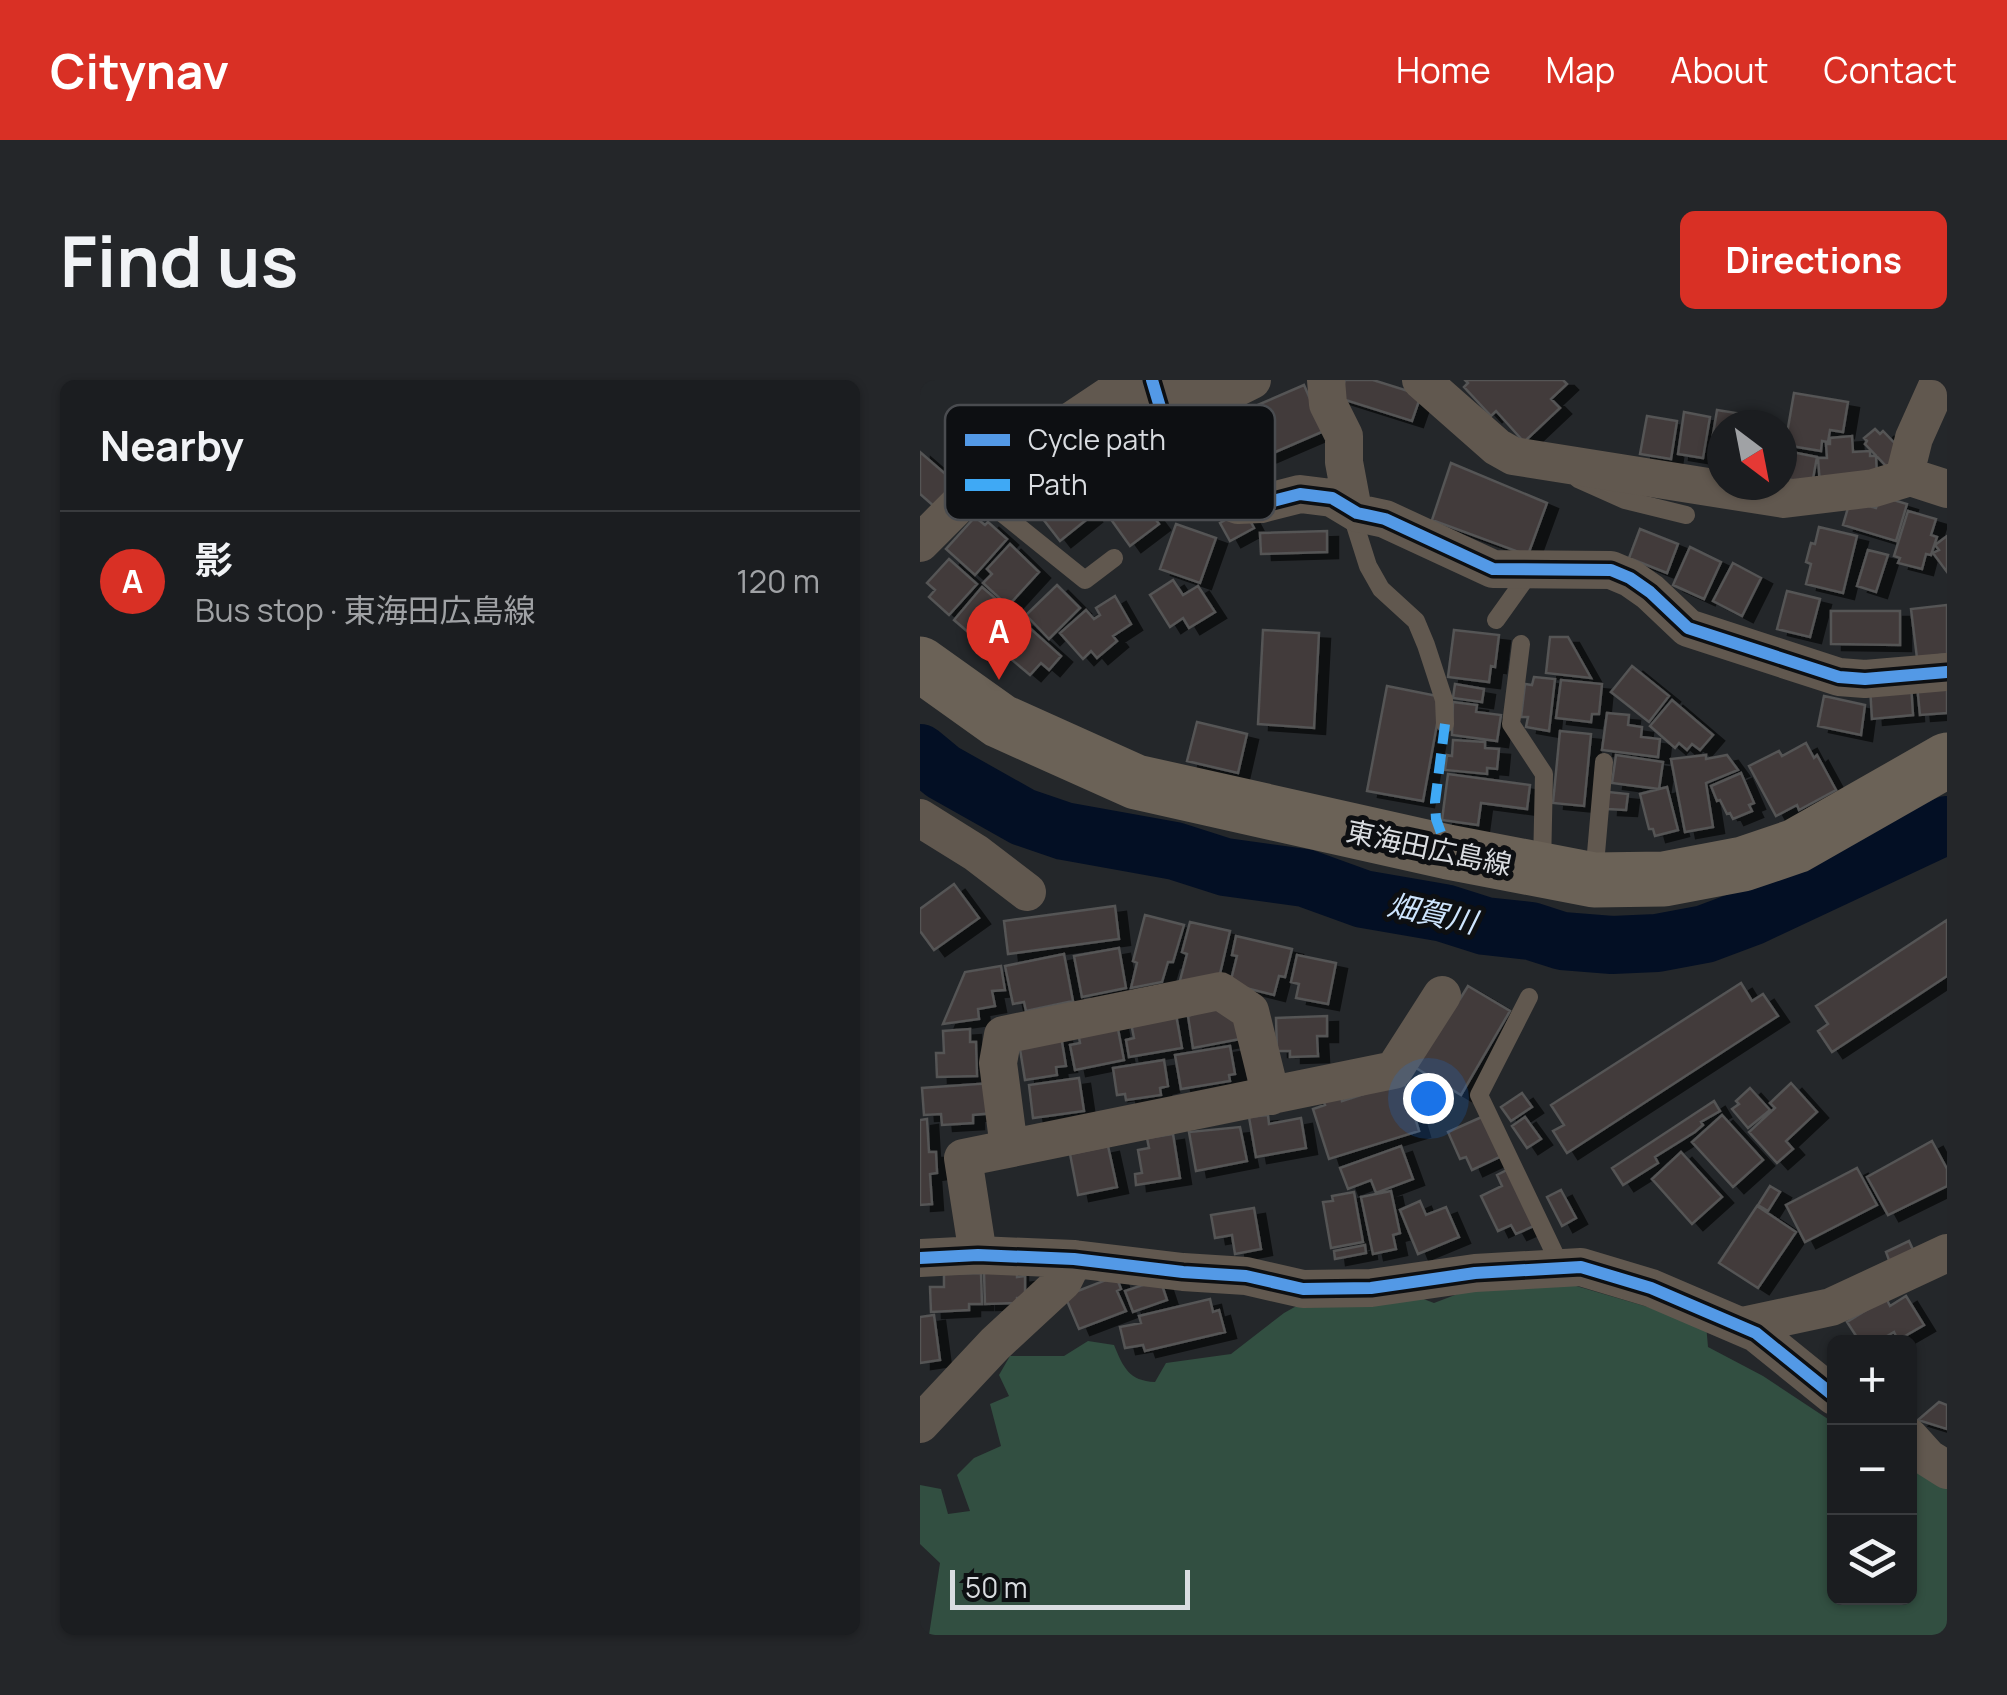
<!DOCTYPE html>
<html lang="en">
<head>
<meta charset="utf-8">
<style>
	:root { --surface:#1b1d20; --page:#242629; --text:#f1f3f6; --muted:#a0a2a5; --line:#393b3e; --accent:#d93025 }
	body { margin:0; font-family:Manrope,"Noto Sans JP",sans-serif; background:var(--page); color:var(--text) }
	.controls { position:absolute; right:30px; bottom:30px; display:grid; overflow:hidden; border-radius:15px; box-shadow:0 2px 8px #0004 }
	.controls button { width:90px; height:90px; display:grid; place-items:center; padding:0; border:0; border-bottom:2px solid var(--line); background:var(--surface); color:var(--text); font:50px sans-serif }
	.compass { position:absolute; left:787px; top:30px; width:90px; height:90px; border-radius:50%; background:var(--surface); box-shadow:0 2px 8px #0004; rotate:148deg }
	.scale { position:absolute; left:30px; bottom:25px; width:240px; box-sizing:border-box; padding-left:10px; border:5px solid #d9dce0; border-top:0; font-size:28px; line-height:35px; white-space:nowrap; color:#d9dce0; -webkit-text-stroke:8px #0d0f12; paint-order:stroke }
	.you { position:absolute; left:508px; top:718px; width:35px; height:35px; margin:-25px; border:8px solid #fff; border-radius:50%; background:#1a73e8; box-shadow:0 0 0 15px #1a73e833 }
	.badge { display:grid; place-items:center; width:65px; height:65px; border-radius:50%; background:var(--accent); color:#fff; font-size:32px; font-weight:700 }
	.pin { position:absolute; translate:-50% -82px; filter:drop-shadow(0 2px 5px #0008) }
	.pin::after { content:''; position:absolute; top:52px; width:35px; height:30px; background:inherit; clip-path:polygon(0 0,100% 0,50% 100%) }
	.list { margin:0; padding:0; list-style:none }
	h2 { display:flex; justify-content:space-between; align-items:center; height:130px; margin:0; padding:0 40px; font-size:42px }
	h2 small { font-size:32px; font-weight:400; color:var(--muted) }
	.list li { display:grid; grid-template-columns:65px 1fr auto; gap:30px; align-items:center; box-sizing:border-box; height:140px; padding:0 40px; border-top:2px solid var(--line) }
	.list b { display:block; font-size:38px; white-space:nowrap }
	.list p { margin:0; font-size:32px; white-space:nowrap; color:var(--muted) }
	.list em { font-size:32px; font-style:normal; color:var(--muted) }
	.icon { flex:none; width:55px; height:55px; fill:none; stroke:currentColor; stroke-width:2; stroke-linecap:round; stroke-linejoin:round }
	.map { position:relative; flex:none; width:1027px; height:1255px; overflow:hidden; border-radius:15px }
	header { display:flex; align-items:center; gap:60px; box-sizing:border-box; height:140px; padding:0 50px; background:var(--accent); color:#fff }
	header strong { font-size:48px }
	nav { display:flex; gap:55px; margin-inline-start:auto; font-size:35px }
	.intro { display:flex; align-items:center; justify-content:space-between; box-sizing:border-box; height:240px; padding:0 60px }
	h1 { margin:0; font-size:70px }
	.button { padding:25px 45px; border-radius:15px; background:var(--accent); color:#fff; font-size:35px; font-weight:700 }
	main { display:flex; gap:60px; padding:0 60px }
	aside { flex:1; background:var(--surface); border-radius:15px; box-shadow:0 2px 8px #0004 }
	.map>svg:first-child { display:block }
	.green { fill:#324f41 }
	.lines { fill:none; stroke-linecap:round; stroke-linejoin:round }
	.river { stroke:#030f24; stroke-width:58 }
	.building { fill:#433b3b; stroke:#545455; stroke-width:2.5; filter:url(#shadow) }
	.lane { stroke:#61584f; stroke-width:18 }
	.street { stroke:#61584f; stroke-width:38 }
	.primary { stroke:#6b6257; stroke-width:55 }
	.quiet { stroke:#3fa9f5; stroke-width:10; stroke-dasharray:20 10; stroke-linecap:butt }
	.cycleway-casing { stroke:#0d0f12; stroke-width:19 }
	.cycleway { stroke:#5399e6; stroke-width:12 }
	.labels { text-anchor:middle; stroke-width:10; stroke-linejoin:round; paint-order:stroke }
	.street-label { font-size:28px; fill:#d9dce0; stroke:#0d0f12 }
	.water-label { font-size:30px; font-style:italic; fill:#cfe6fe; stroke:#0d0f12 }
	.key { fill:#0d0f12; stroke:#4a4c50; stroke-width:2.5 }
	.key-label { font-size:28px; fill:#d9dce0 }
</style>
</head>
<body>
<header>
<strong>Citynav</strong>
<nav><a>Home</a><a>Map</a><a>About</a><a>Contact</a></nav>
</header>
<div class="intro"><h1>Find us</h1><a class="button">Directions</a></div>
<main>
<aside>
<h2>Nearby<small></small></h2>
<ul class="list">
<li><span class="badge">A</span><div><b>影</b><p>Bus stop · 東海田広島線</p></div><em>120 m</em></li>
</ul>
</aside>
<div class="map">
<svg width="1027" height="1255" viewBox="0 0 1027 1255">
	<defs>
		<filter id="shadow"><feDropShadow dx="11" dy="6" stdDeviation="0" flood-color="#0009"/></filter>
	</defs>
	<rect width="100%" height="100%" fill="#24272a"/>
	<path class="green" d="M629 898 786 944 788 967 843 996 914 1043V1218H989L990 1086 1027 1107V1255H9L20 1183 0 1164V1105L21 1109 28 1134 50 1131 37 1095 54 1078 81 1066 70 1024 89 1016 79 995 90 976H144L168 961 194 965C203 987 209 1001 235 1002L246 983 311 974 364 933 389 919 488 913 514 923 556 907Z"/>
	<g class="lines">
		<path class="river" d="M0 373 23 392 103 437 144 451 255 471 305 487 385 498 443 519 524 533 565 546 611 551 642 561 692 565 737 563 785 554 833 536 1027 445"/>
	</g>
	<path class="building" d="M425 0H453L501 15 492 41 419 18Z
		M545 0H643L647 4 631 19 640 28 604 62 576 31 571 36 544 7 548 3Z
		M384 5 404 51 346 76 326 30Z
		M874 13 928 22 923 52 910 50 908 62 902 61 901 71 865 65Z
		M797 30 822 34 820 45H802V75L790 73Z
		M764 32 790 37 783 78 758 74Z
		M727 36 757 41 751 79 720 74Z
		M955 49 960 54 963 51 984 73 968 88 945 64 947 61 944 58Z
		M932 56 933 72 950 71V76H956L957 97 900 105 898 78H907L906 64H910V58Z
		M862 70 897 77 892 104 862 98Z
		M0 72 37 104 16 128 0 114Z
		M531 83 627 123 609 172 604 174 512 140Z
		M147 106 171 136 140 161 116 130Z
		M204 107 214 121 219 117 239 144 210 166 180 124Z
		M960 116 987 124 976 161 923 145 930 121 956 128Z
		M324 129 334 148 310 161 300 143Z
		M988 131 1016 139 1011 155 1017 157 1011 175 1006 174 1002 189 978 183 980 178 974 176Z
		M55 137 65 145 68 142 87 159 55 195 26 169Z
		M256 144 296 158 280 203 240 189Z
		M899 147 937 156 923 213 886 204 891 184 886 182 891 163 895 164Z
		M720 149 758 164 747 193 709 178Z
		M407 151V172L341 174 340 153Z
		M1027 156V192L1013 173 1019 170 1015 165Z
		M90 164 119 192 88 226 63 203 72 194 67 189Z
		M770 167 801 182 784 219 753 205Z
		M948 170 968 175 956 212 937 206Z
		M29 179 57 204 29 235 9 217 15 210 7 203Z
		M813 183 841 198 822 236 793 221Z
		M253 200 263 215 278 206 295 232 269 248 263 238 250 247 230 215Z
		M137 205 160 228 129 259 106 235Z
		M62 207 97 237 84 253 76 246 62 264 34 240Z
		M867 211 900 219 890 257 857 249Z
		M195 216 211 244 193 256 197 261 177 278 171 271 163 279 140 253 166 230 174 239 180 235 176 228Z
		M1027 225V274L997 278 991 229Z
		M911 231H980V265L911 264Z
		M102 241 141 276 129 290 121 283 110 295 78 268Z
		M343 250 399 253 394 348 338 344Z
		M534 250 579 255 575 287 571 286 569 302 528 297Z
		M630 257H648L671 298 626 293Z
		M712 286 749 316 729 342 691 312Z
		M614 297 635 299 629 351 606 347 608 337H601L605 304 612 305Z
		M641 300 682 304 679 334H672L671 342 636 338Z
		M1027 302V333L1000 335 997 305Z
		M535 304 564 309 562 322 533 318Z
		M991 304 993 335 952 339 950 307Z
		M467 306 522 317 503 421 447 411Z
		M904 316 945 325 941 355 898 346Z
		M752 320 793 355 780 370 772 364 767 370 759 363 755 368 730 346Z
		M533 322 557 325 556 332 581 335 577 361 532 355Z
		M687 333 709 335 708 345 722 347 721 357 740 359 738 377 682 370Z
		M277 342 327 354 318 393 267 381Z
		M640 351 671 354 664 426 633 423Z
		M533 360 565 362V368L579 369 577 389 567 388V394L525 390 527 375 532 376Z
		M886 363 894 378 897 375 916 410 879 430 877 425 856 436 829 386 859 371 862 376Z
		M696 375 743 382 739 409 692 403Z
		M786 375V379L807 375 818 390 786 403 793 447 765 452 751 379Z
		M821 393 834 423 829 425 832 431 813 439 810 433 807 434 800 420 797 421 791 406Z
		M528 394 610 405 607 429 561 423 558 445 522 440Z
		M747 407 758 450 735 456 733 449H729L720 414Z
		M688 412 708 414 706 430 687 429Z
		M34 504 59 538 14 570 0 551V529Z
		M195 526 199 559 88 574 84 541Z
		M225 535 264 545 253 582H248L242 602 211 608 217 583 213 581Z
		M1027 540V596L912 672 898 651 908 644 896 626Z
		M270 542 310 551 299 598 258 608 267 574 262 572Z
		M316 556 372 569 365 597 359 596 354 615 310 604 317 576 312 575Z
		M199 568 206 608 162 617 154 576Z
		M144 574 153 621 106 631 104 622 93 624 85 586Z
		M377 575 416 583 408 624 376 618 379 604 371 602Z
		M81 586 85 610 72 611 75 626 58 629 59 639 23 644 45 592Z
		M821 603 832 621 843 614 858 636 647 773 633 751 644 745 631 725Z
		M548 606 590 631 541 715 496 688 534 616 540 619Z
		M300 624 315 633 320 659 273 668 268 636Z
		M255 629 262 668 209 677 206 660 214 658 210 638Z
		M407 636V656H397L398 676 370 677V671H357L356 638Z
		M197 644 204 680 155 690 150 665 160 663 158 652Z
		M50 649V662H56L57 696 17 697 16 673H24L23 651Z
		M141 656 146 686 136 687 137 695 105 700 99 663Z
		M310 666 315 694 309 695 310 701 261 709 255 675Z
		M244 680 248 706 240 708 241 715 206 720 205 714 197 715 193 688Z
		M159 698 164 731 113 738 109 705Z
		M484 701 499 751 409 779 393 729 405 725 403 720 421 715 422 721Z
		M72 703 74 733 53 735V743L22 745 21 734 4 735 2 708Z
		M871 703 897 732 866 761 873 769 857 783 829 752 855 728 850 723Z
		M830 708 850 730 828 748 812 729 819 724 816 721Z
		M602 713 612 727 591 741 581 727Z
		M794 721 800 731 781 742 783 745 775 752 735 777 738 783 703 805 692 788Z
		M348 735 349 744 381 738 386 768 336 777 329 737Z
		M802 735 843 780 813 807 772 762Z
		M564 736 582 776 552 790 546 777 540 779 528 752Z
		M605 737 621 759 607 768 592 746Z
		M7 739 9 772H16L17 793 10 794 12 824 0 825V740Z
		M320 747 327 781 276 791 269 752Z
		M253 754 260 798 216 805 215 794 222 793 218 770 229 768 227 758Z
		M1012 761 1027 789V806L968 835 947 797Z
		M188 766 197 807 158 815 150 774Z
		M481 766 493 799 456 813 451 800 428 809 420 788Z
		M761 772 802 817 772 844 732 799Z
		M937 788 957 825 885 862 866 825Z
		M587 790 614 846 596 854 591 845 578 851 561 816 582 806 577 795Z
		M850 806 860 812 848 831 838 825Z
		M641 810 656 838 642 846 627 817Z
		M471 811 480 853 473 855 476 869 453 874 441 817Z
		M434 812 443 862 411 868 403 822 413 821 412 816Z
		M500 821 506 835 526 827 539 857 498 874 480 830Z
		M837 826 876 852 838 908 799 883Z
		M334 828 341 869 315 874 312 855 295 858 291 835Z
		M989 861 994 872 970 883 966 872Z
		M445 865 446 873 415 879 414 871Z
		M97 891V897L105 896V917L97 918V923L65 924 64 893Z
		M61 893 62 924H49V930L11 932 10 907H24V894Z
		M196 896 201 909 197 911 206 931 159 949 145 916Z
		M240 899 247 920 213 932 205 911Z
		M986 916 1004 945 978 960 974 952 957 962H940L927 942 966 918 970 926Z
		M290 919 293 932 299 930 305 952 225 971 223 965 205 968 200 947 221 943 219 936Z
		M14 935 20 980 0 983V937Z
		M1019 1022 1027 1025V1049L998 1040Z"/>
	<g class="lines">
		<path class="lane" d="M658 99 705 120 766 135
			M52 109 165 200 194 178
			M437 133 435 145 448 186 461 209 496 241 506 265 524 320 525 344
			M576 240 611 191
			M601 264 591 344 624 394 622 486
			M674 496 684 382
			M609 617 559 715 641 887"/>
		<path class="street" d="M232 0 245 44 271 88 297 117 318 125 341 124 380 114 412 118 437 133 465 139 573 189 691 190 710 198 730 212 768 248 919 297 945 299 1027 292
			M406 0 408 24 424 56V82L433 130
			M501 0 577 67 593 76 864 119 954 108 990 97 1027 109
			M984 98 994 58 1020 0
			M0 163 63 100 202 7 210 4 295 15 308 12 332 0
			M0 438 56 473 107 512
			M89 768 78 683 83 655 300 611 330 631 351 716
			M58 875 43 778 474 690 522 615
			M0 878 58 875 154 879 263 892 326 896 383 909 451 908 555 893 661 887 731 908 836 953 914 1016
			M822 946 911 927 1027 873
			M0 1044 75 964 143 901 154 879
			M989 1057 1008 1078 1027 1090"/>
		<path class="primary" d="M0 284 80 341 216 402 528 472 674 500 744 499 823 484 876 466 1027 380"/>
		<path class="quiet" d="M525 344 515 422 516 439 528 472"/>
		<g class="cycleway-casing">
			<path id="cycleway" d="M232 0 245 44 271 88 297 117 318 125 341 124 380 114 412 118 437 133 465 139 573 189 691 190 710 198 730 212 768 248 919 297 945 299 1027 292
				M0 878 58 875 154 879 263 892 326 896 383 909 451 908 555 893 661 887 731 908 836 953 914 1016"/>
		</g>
		<use href="#cycleway" class="cycleway"/>
	</g>
	<g class="labels">
		<g class="street-label">
			<text transform="translate(509 468) rotate(12)" y="10">東海田広島線</text>
		</g>
		<g class="water-label">
			<text transform="translate(512 534) rotate(12)" y="10">畑賀川</text>
		</g>
	</g>
	<rect x="25" y="25" width="330" height="115" rx="15" class="key"/>
	<rect x="45" y="54" width="45" height="12" fill="#5399e6"/>
	<rect x="45" y="99" width="45" height="12" fill="#3fa9f5"/>
	<g class="key-label">
		<text x="108" y="70">Cycle path</text>
		<text x="108" y="115">Path</text>
	</g>
</svg>
<div class="controls">
<button>+</button>
<button>−</button>
<button><svg class="icon" aria-label="layers" viewBox="0 0 24 24"><path d="M12 4l9 5-9 5-9-5zM3 14l9 5 9-5"/></svg></button>
</div>
<svg class="compass" viewBox="-18 -18 36 36"><path d="M0-13l5 13h-10z" fill="#e53935"/><path d="M0 13l5-13h-10z" fill="#a0a2a5"/></svg>
<div class="scale">50 m</div>
<div class="you"></div>
<div class="pin badge" style="left:79px;top:300px">A</div>
</div>
</main>
</body>
</html>
